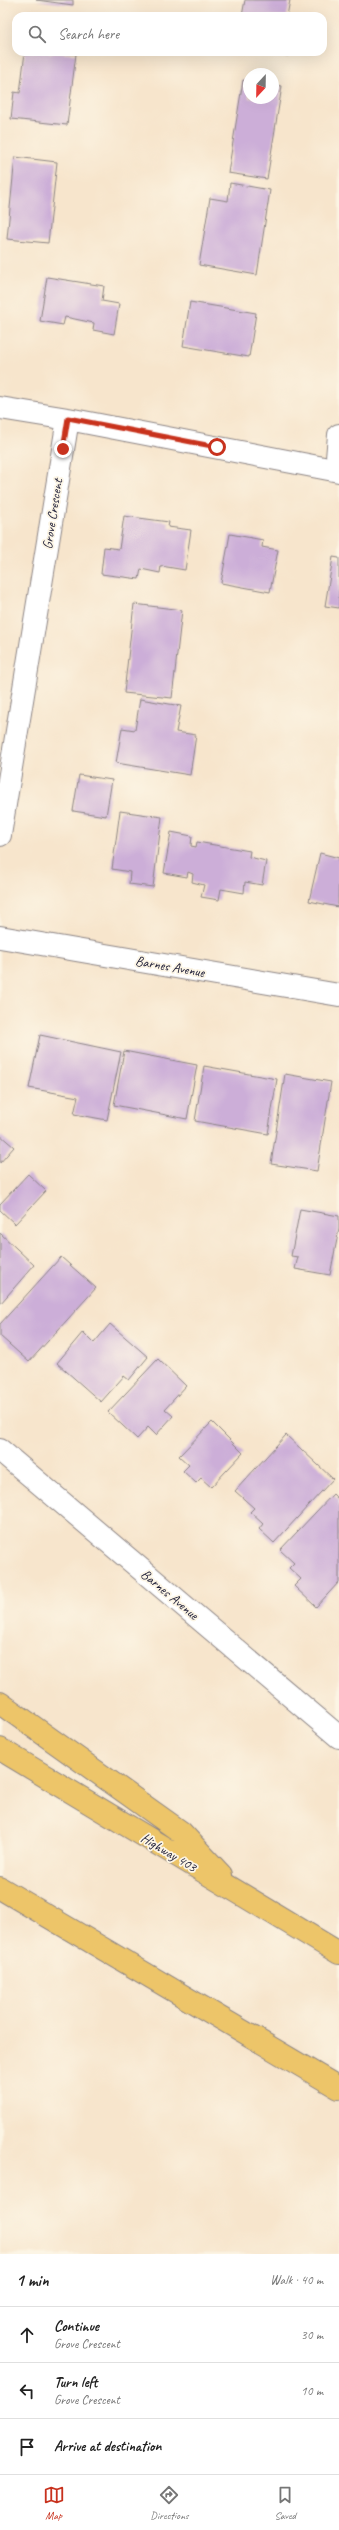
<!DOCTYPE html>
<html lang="en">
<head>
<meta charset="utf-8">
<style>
	:root { --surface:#fff; --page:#f6f6f6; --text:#222; --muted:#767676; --line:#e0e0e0; --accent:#c8321e }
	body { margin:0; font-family:Caveat,sans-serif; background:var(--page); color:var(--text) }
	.compass { position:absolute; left:243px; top:68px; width:36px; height:36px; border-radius:50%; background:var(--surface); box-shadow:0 4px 16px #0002; rotate:202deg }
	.stop { position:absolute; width:12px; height:12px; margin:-9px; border:3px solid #c8321e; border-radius:50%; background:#fff }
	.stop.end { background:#c8321e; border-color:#fff; box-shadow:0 1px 4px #0008 }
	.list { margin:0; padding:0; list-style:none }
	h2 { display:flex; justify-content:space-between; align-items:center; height:52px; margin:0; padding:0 16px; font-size:17px }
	h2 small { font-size:13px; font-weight:400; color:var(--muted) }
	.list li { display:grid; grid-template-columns:26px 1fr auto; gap:12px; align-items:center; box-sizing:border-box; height:56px; padding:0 16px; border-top:1px solid var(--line) }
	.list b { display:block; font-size:15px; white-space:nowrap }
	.list p { margin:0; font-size:13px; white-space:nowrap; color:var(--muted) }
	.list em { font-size:13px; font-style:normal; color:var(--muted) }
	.icon { flex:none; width:22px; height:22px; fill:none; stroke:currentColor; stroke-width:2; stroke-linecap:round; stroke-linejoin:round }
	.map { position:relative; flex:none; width:339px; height:2254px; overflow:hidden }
	.search { position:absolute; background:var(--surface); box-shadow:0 4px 16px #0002; left:12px; right:12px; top:12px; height:44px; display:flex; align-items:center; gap:10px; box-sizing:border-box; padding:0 14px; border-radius:12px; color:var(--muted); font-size:15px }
	.sheet { height:220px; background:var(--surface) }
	nav { display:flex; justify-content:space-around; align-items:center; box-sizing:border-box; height:56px; border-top:1px solid var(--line); background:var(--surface); font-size:11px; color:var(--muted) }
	nav a { display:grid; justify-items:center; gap:2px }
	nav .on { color:var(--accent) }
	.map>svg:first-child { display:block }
	.building { fill:#ccaed8 }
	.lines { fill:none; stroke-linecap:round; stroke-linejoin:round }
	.minor-casing { stroke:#8c8484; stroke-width:24 }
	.highway-casing { stroke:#8c8484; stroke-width:24 }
	.minor { stroke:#fff; stroke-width:22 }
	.highway { stroke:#edc569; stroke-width:22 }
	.route { stroke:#c8321e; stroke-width:5 }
	.labels { text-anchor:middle; stroke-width:3.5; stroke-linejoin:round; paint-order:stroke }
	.street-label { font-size:14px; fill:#22223b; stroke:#fcf5e5 }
</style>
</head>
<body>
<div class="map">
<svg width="339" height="2254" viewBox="0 0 339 2254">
	<rect width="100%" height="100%" fill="#fcf5e5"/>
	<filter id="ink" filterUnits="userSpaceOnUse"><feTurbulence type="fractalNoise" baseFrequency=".025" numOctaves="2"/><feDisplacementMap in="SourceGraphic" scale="8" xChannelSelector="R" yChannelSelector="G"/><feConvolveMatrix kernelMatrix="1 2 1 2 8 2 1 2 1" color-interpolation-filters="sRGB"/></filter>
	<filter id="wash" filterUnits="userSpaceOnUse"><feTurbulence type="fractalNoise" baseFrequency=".012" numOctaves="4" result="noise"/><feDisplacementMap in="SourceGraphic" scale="16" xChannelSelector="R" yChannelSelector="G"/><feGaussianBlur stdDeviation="0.9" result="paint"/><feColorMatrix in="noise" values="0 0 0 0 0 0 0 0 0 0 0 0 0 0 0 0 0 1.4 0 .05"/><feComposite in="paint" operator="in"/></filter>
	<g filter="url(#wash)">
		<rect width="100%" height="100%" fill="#f7e5cc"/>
		<g id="blocks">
			<path class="building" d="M36 0H73V5Z
				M245 0H290L287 16H242Z
				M25 52 76 54 67 125 11 119 14 92 20 93Z
				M266 52H289L288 56Z
				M243 80 249 81V98H273V85L282 86 267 179 228 173Z
				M15 157 57 162 48 243 7 239Z
				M230 183 270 190 257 275 199 265 210 198 228 201Z
				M47 277 104 286 102 301 119 304 114 334 93 330 94 323 65 317 63 325 40 321Z
				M190 302 256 313 249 357 183 346Z
				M124 516 169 522 168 527 191 530 185 570 161 566 160 573 141 569 139 579 101 574 104 547 119 549Z
				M230 534 263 540 262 547 278 550 270 592 221 583Z
				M333 557 339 558V608L325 606Z
				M134 604 182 610 172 698 124 693Z
				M140 699 181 706 176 732 196 735 190 775 116 763 122 728 135 730Z
				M79 775 112 780 106 816 73 811Z
				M120 811 162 817 153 887 129 884 130 872 112 869Z
				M171 832 192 836 191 846 196 847 197 842 250 851 249 857 266 861 262 885 245 882 244 893 221 889 219 900 201 897 204 885 192 882 193 874 188 872 187 877 164 873Z
				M320 853 339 858 338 907 309 901Z
				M40 1035 121 1052 107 1120 74 1114 78 1097 29 1088Z
				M124 1051 197 1065 187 1119 114 1105Z
				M204 1066 277 1079 268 1134 195 1121Z
				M285 1074 331 1082 317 1171 271 1164Z
				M0 1135 14 1147 0 1163Z
				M28 1174 46 1191 15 1224 0 1210V1204Z
				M300 1209 339 1216V1229L330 1275 295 1269 298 1257 291 1256Z
				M0 1233 34 1265 0 1304Z
				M61 1257 96 1288 29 1362 0 1336V1324Z
				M110 1324 148 1357 129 1380 124 1376 101 1402 57 1363 83 1332 94 1343Z
				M158 1359 186 1386 165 1409 173 1416 156 1435 148 1427 137 1439 108 1412Z
				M212 1422 243 1453 211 1487 201 1478 196 1483 183 1471 189 1465 179 1456Z
				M286 1435 333 1479 274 1543 259 1529 263 1524 250 1512 254 1508 235 1491Z
				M333 1494 339 1500V1582L316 1607 294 1586 301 1579 289 1568 294 1563 280 1550Z"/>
		</g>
	</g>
	<g filter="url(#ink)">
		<use href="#blocks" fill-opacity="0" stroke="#8c8484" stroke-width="1"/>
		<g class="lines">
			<g class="minor-casing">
				<path id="minor" d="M0 408 68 419
					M336 470 339 435
					M0 835 68 419 339 471
					M0 937 339 995
					M0 1450 339 1737"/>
			</g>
			<g class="highway-casing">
				<path id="highway" d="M0 1703 181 1832 221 1875
					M0 1749 339 1953
					M0 1888 339 2088"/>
			</g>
			<use href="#minor" class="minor"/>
			<use href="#highway" class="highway"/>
		</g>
	</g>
	<g class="lines" filter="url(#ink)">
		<path class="route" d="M63 449 68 418 217 447"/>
	</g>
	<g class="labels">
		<g class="street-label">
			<text transform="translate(52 514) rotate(-81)" y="5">Grove Crescent</text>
			<text transform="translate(170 966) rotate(10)" y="5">Barnes Avenue</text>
			<text transform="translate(170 1594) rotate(40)" y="5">Barnes Avenue</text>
			<text transform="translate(169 1852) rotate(31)" y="5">Highway 403</text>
		</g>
	</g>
</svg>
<svg class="compass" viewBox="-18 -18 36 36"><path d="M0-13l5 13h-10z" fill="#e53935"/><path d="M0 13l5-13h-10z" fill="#767676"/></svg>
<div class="stop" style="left:217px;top:447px"></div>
<div class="stop end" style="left:63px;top:449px"></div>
<div class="search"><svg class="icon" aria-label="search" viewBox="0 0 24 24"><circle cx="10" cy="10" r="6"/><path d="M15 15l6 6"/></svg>Search here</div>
</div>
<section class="sheet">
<h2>1 min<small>Walk · 40 m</small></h2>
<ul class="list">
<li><svg class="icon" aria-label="ahead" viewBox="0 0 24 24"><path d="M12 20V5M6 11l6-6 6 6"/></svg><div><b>Continue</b><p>Grove Crescent</p></div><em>30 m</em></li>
<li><svg class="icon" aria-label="left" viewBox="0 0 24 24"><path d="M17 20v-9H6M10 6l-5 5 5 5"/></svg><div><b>Turn left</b><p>Grove Crescent</p></div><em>10 m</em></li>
<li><svg class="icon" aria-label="arrive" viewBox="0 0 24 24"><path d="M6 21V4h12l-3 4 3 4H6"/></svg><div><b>Arrive at destination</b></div></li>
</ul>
</section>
<nav>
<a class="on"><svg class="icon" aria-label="map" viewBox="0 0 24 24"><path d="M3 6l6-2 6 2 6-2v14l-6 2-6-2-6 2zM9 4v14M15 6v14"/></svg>Map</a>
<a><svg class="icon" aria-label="directions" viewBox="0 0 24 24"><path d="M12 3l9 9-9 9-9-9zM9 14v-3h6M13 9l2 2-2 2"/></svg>Directions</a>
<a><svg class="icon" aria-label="saved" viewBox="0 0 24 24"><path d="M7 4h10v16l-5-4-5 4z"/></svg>Saved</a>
</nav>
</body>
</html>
